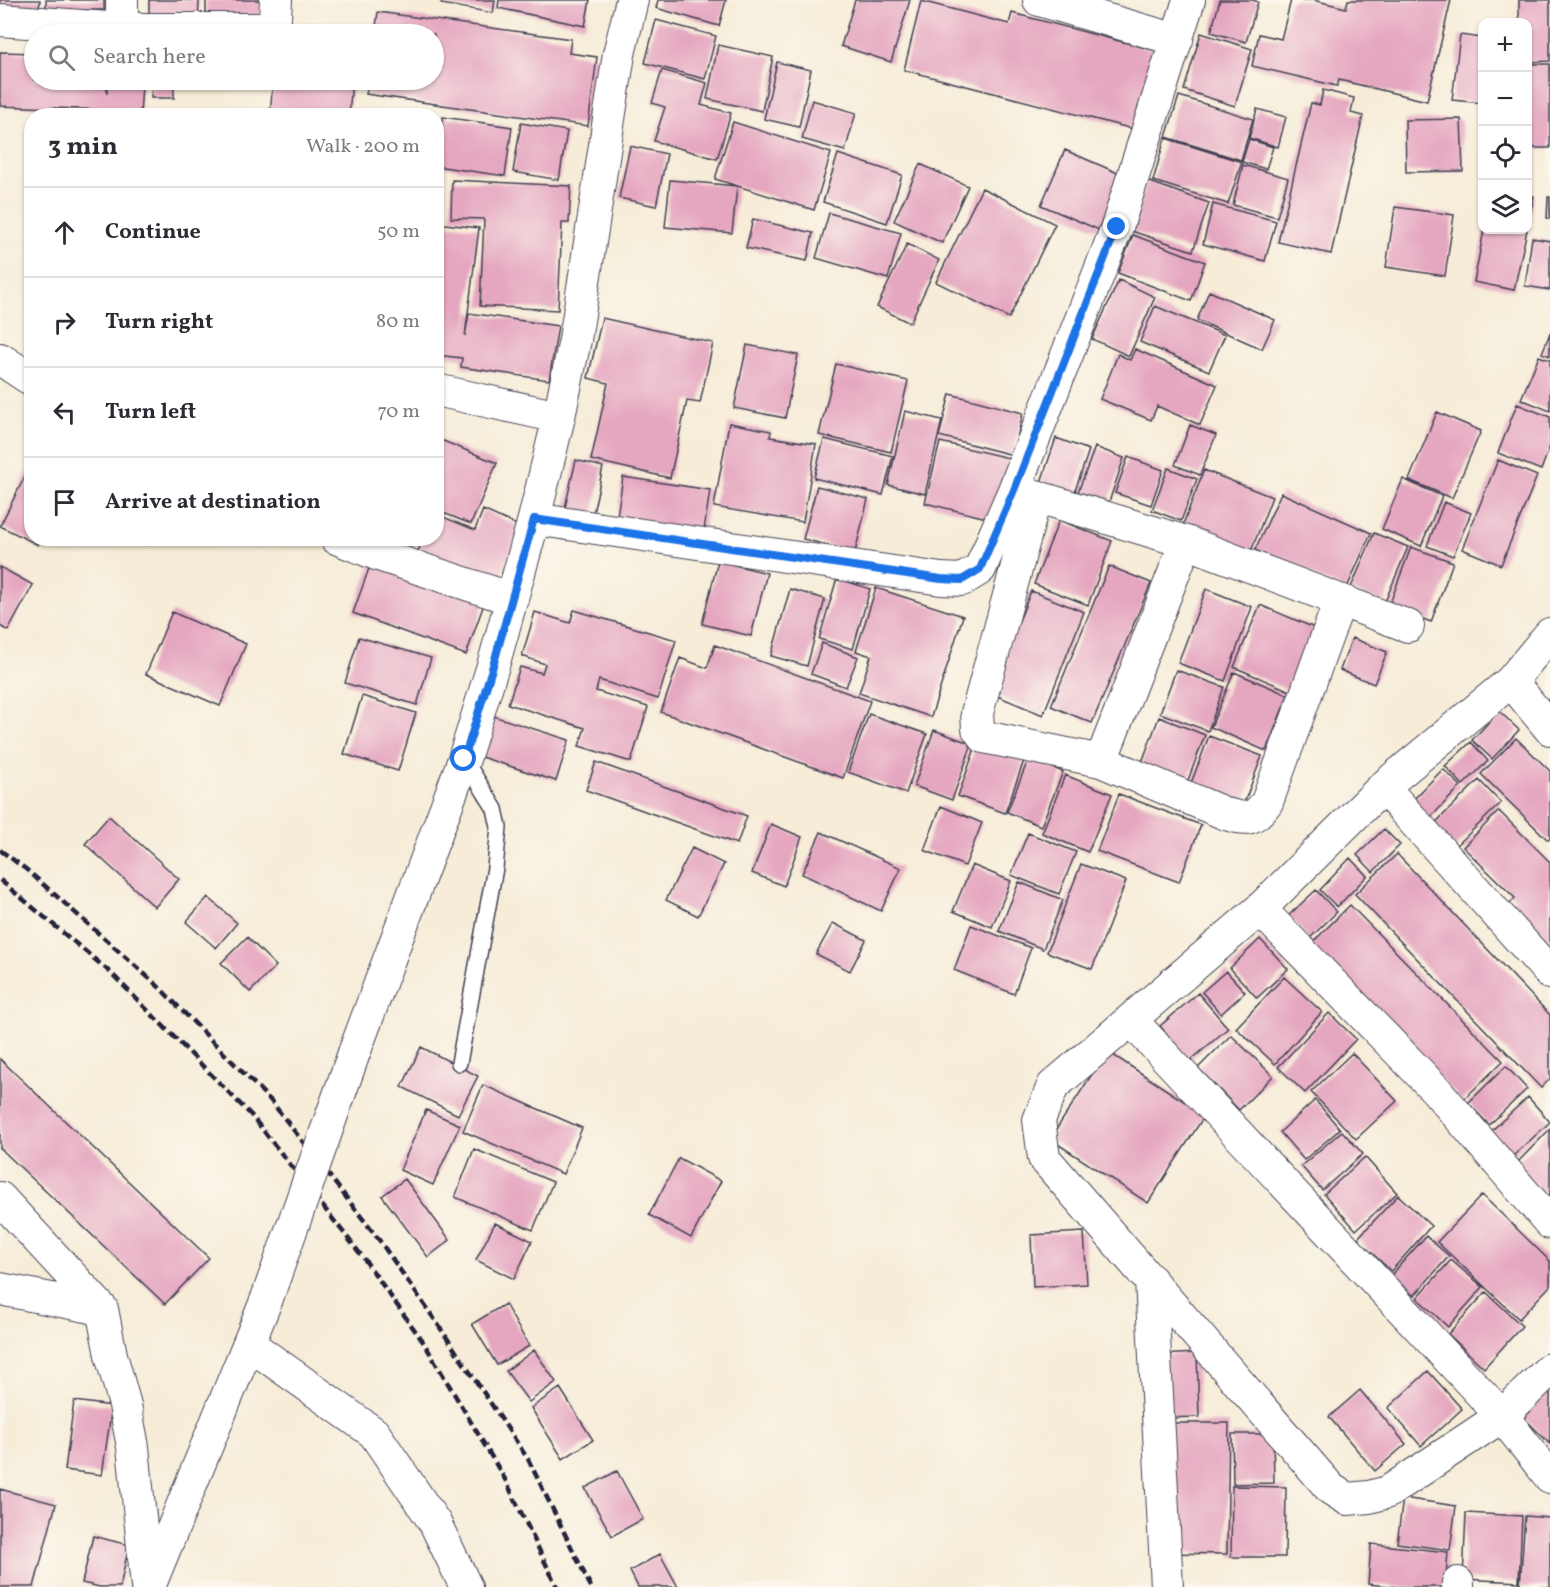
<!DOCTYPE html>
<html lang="en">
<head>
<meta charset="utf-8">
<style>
	:root { --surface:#fff; --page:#f2f2f3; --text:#2b2b33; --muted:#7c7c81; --line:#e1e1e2 }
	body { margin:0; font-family:Vollkorn,serif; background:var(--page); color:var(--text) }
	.controls { position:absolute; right:18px; top:18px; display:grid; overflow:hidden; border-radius:12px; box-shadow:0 2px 4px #0004 }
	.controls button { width:54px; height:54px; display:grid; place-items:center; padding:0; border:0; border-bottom:2px solid var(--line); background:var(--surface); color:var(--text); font:30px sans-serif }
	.stop { position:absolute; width:18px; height:18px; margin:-14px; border:4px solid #1a73e8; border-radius:50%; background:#fff }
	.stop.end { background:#1a73e8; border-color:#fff; box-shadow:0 2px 6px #0008 }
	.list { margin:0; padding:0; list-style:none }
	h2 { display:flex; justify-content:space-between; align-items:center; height:78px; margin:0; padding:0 24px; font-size:26px }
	h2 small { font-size:20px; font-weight:400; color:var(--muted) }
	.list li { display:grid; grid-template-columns:39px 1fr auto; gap:18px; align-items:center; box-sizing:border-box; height:90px; padding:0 24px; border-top:2px solid var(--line) }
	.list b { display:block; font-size:22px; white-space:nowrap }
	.list em { font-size:20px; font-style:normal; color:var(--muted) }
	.icon { flex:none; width:33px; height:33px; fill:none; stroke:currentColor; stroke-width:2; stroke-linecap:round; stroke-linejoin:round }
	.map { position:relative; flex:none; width:1550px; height:1587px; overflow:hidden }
	.search { position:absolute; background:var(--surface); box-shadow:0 2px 4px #0004; left:24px; top:24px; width:420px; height:66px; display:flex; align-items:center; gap:15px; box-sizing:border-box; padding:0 21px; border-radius:33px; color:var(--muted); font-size:22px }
	.panel { position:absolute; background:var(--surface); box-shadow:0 2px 4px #0004; left:24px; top:108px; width:420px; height:438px; border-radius:24px }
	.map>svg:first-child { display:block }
	.building { fill:#e5a6c0 }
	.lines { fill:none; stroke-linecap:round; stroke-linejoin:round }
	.lane-casing { stroke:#424053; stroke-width:18 }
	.street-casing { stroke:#424053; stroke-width:34 }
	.lane { stroke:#fff; stroke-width:15 }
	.street { stroke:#fff; stroke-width:32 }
	.rail { stroke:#22223b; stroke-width:4.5; stroke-dasharray:9 4.5; stroke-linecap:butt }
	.street-bridge-casing { stroke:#424053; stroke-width:34; stroke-linecap:butt }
	.street-bridge { stroke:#fff; stroke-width:32 }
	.route { stroke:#1a73e8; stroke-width:8 }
</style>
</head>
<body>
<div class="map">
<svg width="1550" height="1587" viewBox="0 0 1550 1587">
	<rect width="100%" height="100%" fill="#fbf7ec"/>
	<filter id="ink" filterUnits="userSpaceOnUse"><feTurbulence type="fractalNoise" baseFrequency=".0167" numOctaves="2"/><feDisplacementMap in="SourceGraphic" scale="12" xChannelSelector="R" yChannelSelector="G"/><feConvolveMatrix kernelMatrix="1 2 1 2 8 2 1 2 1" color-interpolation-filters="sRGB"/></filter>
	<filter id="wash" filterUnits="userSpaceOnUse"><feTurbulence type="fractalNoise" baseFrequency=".008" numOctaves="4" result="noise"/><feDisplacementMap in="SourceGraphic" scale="24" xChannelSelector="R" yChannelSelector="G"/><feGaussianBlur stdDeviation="1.35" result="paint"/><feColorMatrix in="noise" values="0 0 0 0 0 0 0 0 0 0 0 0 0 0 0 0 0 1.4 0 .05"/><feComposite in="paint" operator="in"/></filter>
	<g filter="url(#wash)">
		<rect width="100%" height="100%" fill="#f6ecd8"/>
		<g id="blocks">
			<path class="building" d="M0 0H40L39 9 0 8Z
				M46 0H104V10H46Z
				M149 0H199L198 24 149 23Z
				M206 0H261L260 17H206Z
				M442 0H495L493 13 441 4Z
				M499 0H590L585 26 498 8Z
				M658 0H726L719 26 656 8Z
				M855 0H910L891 62 841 46Z
				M1220 0H1253L1258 2 1246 42 1211 32Z
				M1291 0H1313L1346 8 1348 0H1451L1427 101 1339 80 1337 86 1252 66 1259 34 1281 39Z
				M1519 0H1550V61L1528 62V22H1519Z
				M921 1 1009 24 1012 13 1161 52 1141 131 904 70Z
				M378 12 571 39 569 53 597 57 588 126 366 94 369 80H434V34H375Z
				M656 20 716 36 705 79 645 63Z
				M1201 33 1252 49 1235 106 1184 90Z
				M1460 35 1482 38V103L1452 100Z
				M718 45 773 57 762 111 707 99Z
				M0 52 34 53V80H107V94L108 81 142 84 140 116H106V110L0 106Z
				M777 62 811 70 799 127 764 119Z
				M1528 64H1550V148H1528Z
				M662 70 707 83 701 105 731 113 717 159 654 141 665 107 652 103Z
				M152 80H174V98H151Z
				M273 80H352L349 116H270Z
				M1323 90 1354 98 1351 113 1363 116 1331 254 1278 242 1311 103 1320 105Z
				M1179 96 1253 119 1241 160 1166 137Z
				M812 100 856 113 845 151 802 139Z
				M1257 109 1286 117 1278 147 1249 138Z
				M443 117 512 127 505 176 436 166Z
				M1461 119 1463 171 1406 172 1405 120Z
				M733 122 831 153 814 210 715 179Z
				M521 123 567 131 559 180 513 172Z
				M1165 138 1242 162 1228 204 1153 181Z
				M1249 139 1273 147 1266 169 1242 162Z
				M630 146 667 154 656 206 619 198Z
				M1065 150 1127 177 1104 232 1041 205Z
				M838 154 902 175 887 223 823 202Z
				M920 164 968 186 942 243 894 221Z
				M1243 165 1288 178 1277 217 1233 205Z
				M452 180 571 186 569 223H562L558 310 480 306 484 219 451 218Z
				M670 180 737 186 732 233 665 227Z
				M1147 181 1209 203 1193 251 1131 231Z
				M982 188 1055 224 1009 318 936 282Z
				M1528 195 1534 196 1529 220H1528Z
				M1548 197H1550V218H1547Z
				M1213 204 1276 221 1265 261 1203 244Z
				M1395 207 1454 215 1445 276 1386 267Z
				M829 213 901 233 888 279 816 258Z
				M753 219 813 233 807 261 746 248Z
				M436 223 479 228 465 336 469 313 558 326 549 380 461 367 462 358 436 355V319L439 297H436Z
				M1484 230H1527L1514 290 1474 282Z
				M1133 235 1205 262 1191 301 1118 273Z
				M1532 238 1550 241V290L1525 286Z
				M907 244 939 260 910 323 877 307Z
				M1119 280 1155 297 1129 356 1092 339Z
				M1209 291 1275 320 1262 349 1197 320Z
				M1155 306 1225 335 1209 371 1140 342Z
				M602 318 713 343 700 403 687 401 670 478 591 460 608 383 588 378Z
				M1550 333V356L1542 353Z
				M747 345 798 355 785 418 734 408Z
				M1135 349 1217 385 1200 425 1157 406 1151 420 1100 399 1118 354 1130 360Z
				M1539 356 1550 360V411L1521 399Z
				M836 364 908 381 891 452 819 435Z
				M950 394 1023 413 1013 455 939 436Z
				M1517 404 1550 417V446L1541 470 1498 453Z
				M905 411 942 420 925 494 888 485Z
				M1437 412 1481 431 1452 498 1409 480Z
				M729 423 771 431 770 437 816 444 803 522 714 507Z
				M1190 425 1216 435 1200 475 1175 465Z
				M436 438 497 463 471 524 436 510Z
				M1056 438 1089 450 1072 500 1039 488Z
				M824 439 893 456 883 495 814 478Z
				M940 442 1009 458 995 520 925 503Z
				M1095 447 1124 458 1109 502 1078 492Z
				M1128 457 1163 470 1151 505 1115 493Z
				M576 460 603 467 591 523 563 516Z
				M1498 460 1537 476 1501 565 1462 549Z
				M29 468 32 470V538H41L38 545 0 526Z
				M1168 468 1197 479 1181 521 1152 510Z
				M1204 470 1272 497 1250 554 1182 527Z
				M623 477 710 490 703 537 616 523Z
				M1403 479 1442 496 1421 546 1382 529Z
				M817 486 868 499 855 552 803 539Z
				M1281 493 1371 533 1346 590 1255 550Z
				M1444 502 1471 513 1453 556 1427 546Z
				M483 510 521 527 496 587 417 553 424 538H436V514L475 530Z
				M1059 520 1112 541 1088 605 1034 584Z
				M1374 533 1408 547 1384 604 1350 590Z
				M131 538H147L145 545Z
				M1411 547 1453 562 1431 622 1389 606Z
				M372 560 485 601 466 655 353 613Z
				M718 561 767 573 751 636 702 624Z
				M1109 566 1151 583 1092 723 1051 706Z
				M0 567 33 585 8 631 0 626Z
				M837 578 870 589 853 649 819 639Z
				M876 588 963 616 931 717 859 693 871 656 856 651Z
				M790 589 825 599 807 666 771 656Z
				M1206 589 1252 607 1225 681 1178 663Z
				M1031 591 1084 612 1043 715 990 693Z
				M1260 605 1317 629 1290 691 1234 667Z
				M574 610 676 640 658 699 599 680 596 691 648 707 631 762 579 746 585 728 508 704 520 667 542 673 545 664 522 656 535 612 570 623Z
				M172 612 246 644 220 706 146 674Z
				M359 637 431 658 417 705 345 683Z
				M1352 638 1387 652 1374 684 1340 670Z
				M822 643 858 657 846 687 811 674Z
				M715 645 870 701 843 778 661 712 680 658 707 668Z
				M1176 670 1224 687 1208 731 1160 713Z
				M1234 672 1288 695 1266 751 1211 727Z
				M362 696 416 713 398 771 344 754Z
				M1499 711 1519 730 1492 759 1472 740Z
				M869 714 927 734 906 793 848 772Z
				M493 716 569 740 556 781 481 757Z
				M1159 717 1205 735 1185 788 1139 770Z
				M934 730 972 744 952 800 914 786Z
				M1209 736 1262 756 1241 811 1188 791Z
				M1516 738 1550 771V839L1548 840 1481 774Z
				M978 740 1025 758 1005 813 958 796Z
				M1471 742 1488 761 1463 785 1445 766Z
				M1029 758 1063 772 1041 826 1007 812Z
				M596 762 747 816 737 844 586 790Z
				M1443 769 1461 786 1430 818 1412 801Z
				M1065 775 1112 794 1088 852 1042 833Z
				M1479 780 1501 803 1454 848 1432 826Z
				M1119 794 1201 825 1179 882 1097 851Z
				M941 806 982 823 965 866 924 850Z
				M1499 811 1550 862V952L1506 908 1515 898 1463 847Z
				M109 816 179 879 155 907 85 844Z
				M771 824 802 837 784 886 752 873Z
				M1384 829 1400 845 1373 872 1357 855Z
				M821 832 901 868 881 911 802 874Z
				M1028 833 1076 852 1059 894 1011 875Z
				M692 848 724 864 698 916 666 900Z
				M1397 854 1550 1015V1079L1541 1088 1355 894Z
				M1350 858 1367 876 1337 907 1320 890Z
				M1081 864 1126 881 1092 969 1047 952Z
				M972 865 1011 881 992 927 953 911Z
				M1019 882 1063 900 1043 949 999 931Z
				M1316 890 1337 912 1309 939 1288 916Z
				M208 897 237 923 216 948 186 922Z
				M1350 905 1503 1061 1462 1101 1310 945Z
				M833 923 866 940 850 971 816 954Z
				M971 925 1031 948 1014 994 954 970Z
				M247 937 276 966 250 992 221 963Z
				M1260 939 1288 969 1257 998 1230 968Z
				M1226 971 1245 992 1221 1014 1202 992Z
				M1284 977 1322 1012 1275 1064 1236 1028Z
				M1198 993 1228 1028 1190 1061 1160 1026Z
				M1329 1013 1356 1039 1305 1093 1278 1067Z
				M1231 1035 1273 1076 1239 1110 1198 1068Z
				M421 1047 478 1076 458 1115 402 1087Z
				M1107 1051 1205 1115 1148 1203 1050 1139Z
				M1352 1053 1397 1101 1356 1139 1311 1092Z
				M0 1059 209 1258 165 1304 0 1148Z
				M1506 1066 1527 1089 1489 1125 1468 1103Z
				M483 1085 582 1128 563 1174 463 1131Z
				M1528 1097 1550 1122 1512 1157 1490 1132Z
				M1315 1100 1340 1129 1304 1160 1280 1132Z
				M426 1110 460 1125 433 1185 400 1170Z
				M1550 1129V1200L1515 1165Z
				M1342 1131 1363 1154 1322 1190 1301 1166Z
				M474 1149 553 1182 533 1230 455 1197Z
				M1365 1157 1397 1193 1356 1230 1324 1194Z
				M679 1158 721 1181 691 1238 649 1215Z
				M405 1179 450 1240 428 1257 382 1196Z
				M1398 1195 1431 1226 1391 1271 1357 1239Z
				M1482 1195 1550 1261V1286L1519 1319 1437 1242Z
				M495 1223 532 1241 514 1279 476 1260Z
				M1084 1232 1087 1284 1033 1287 1031 1235Z
				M1426 1236 1449 1256 1414 1296 1391 1275Z
				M1451 1260 1483 1287 1448 1327 1417 1298Z
				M1486 1292 1522 1326 1484 1368 1448 1334Z
				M505 1304 529 1346 497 1365 472 1324Z
				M534 1350 556 1382 529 1402 506 1371Z
				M1197 1353 1199 1417 1162 1418 1160 1355Z
				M1428 1371 1462 1409 1421 1446 1388 1408Z
				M560 1388 593 1440 563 1459 531 1408Z
				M1360 1390 1406 1444 1375 1471 1329 1417Z
				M1550 1391V1444L1524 1418Z
				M74 1401 112 1406 102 1475 65 1470Z
				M1165 1423H1229L1227 1554 1163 1553Z
				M1232 1434H1273L1274 1483 1233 1484Z
				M617 1471 643 1519 612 1536 585 1488Z
				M1232 1486 1286 1487 1285 1557H1231Z
				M0 1489 56 1504 34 1587H0Z
				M1403 1498 1456 1506 1450 1550 1397 1543Z
				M1466 1513 1522 1516 1519 1582 1463 1579Z
				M1525 1516 1550 1518V1587H1520Z
				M93 1536 129 1545 120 1587H100L82 1583Z
				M1371 1544 1448 1552 1445 1587H1397L1368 1584Z
				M660 1554 678 1587H638L630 1571Z"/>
		</g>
	</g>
	<g filter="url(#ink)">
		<use href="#blocks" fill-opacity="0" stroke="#424053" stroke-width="1.5"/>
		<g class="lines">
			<g class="lane-casing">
				<path id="lane" d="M459 1063 495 868 499 827 495 809 464 759"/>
			</g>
			<g class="street-casing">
				<path id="street" d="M122 0V29
					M1039 0 1177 40
					M0 20 122 29H266L272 26 275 18 276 0
					M0 359 29 378
					M436 390 559 417
					M1015 490 1186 542 1408 626
					M1036 496 977 713 978 729 984 737 1101 761 1226 814C1248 820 1252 821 1267 802L1340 600
					M534 519 941 579 962 580 980 569 1014 490 1117 227 1189 0
					M336 538 376 554 512 599
					M1550 634 1511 681 1383 787 1260 909 1053 1086 1039 1120 1044 1158 1331 1489 1347 1499 1369 1497 1388 1492 1502 1416 1550 1369
					M1511 681 1550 729
					M1101 761 1186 542
					M1383 787 1550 973
					M1260 909 1436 1090 1550 1223
					M1131 1020 1502 1416 1550 1477
					M354 1053 464 759 495 659 534 519 559 417 575 340 619 54 632 0
					M0 1198 102 1309
					M1151 1280 1167 1587
					M0 1289 102 1309 111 1355 125 1405 133 1447 147 1587
					M249 1344 374 1433 435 1523 466 1587
					M149 1587 266 1301
					M1458 1587V1583"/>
			</g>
			<use href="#lane" class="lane"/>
			<use href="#street" class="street"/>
			<path class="rail" d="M0 850 27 870 158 986 271 1101 377 1237 435 1320 528 1459 591 1587
				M0 880 110 972 251 1115 362 1256 424 1343 506 1481 557 1587"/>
			<g class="street-bridge-casing">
				<path id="street-bridge" d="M266 1301 354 1053"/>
			</g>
			<use href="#street-bridge" class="street-bridge"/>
		</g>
	</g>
	<g class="lines" filter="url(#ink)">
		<path class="route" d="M464 759 495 659 534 519 941 579 962 580 980 569 1014 490 1117 227"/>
	</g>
</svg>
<div class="controls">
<button>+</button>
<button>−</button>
<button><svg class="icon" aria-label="locate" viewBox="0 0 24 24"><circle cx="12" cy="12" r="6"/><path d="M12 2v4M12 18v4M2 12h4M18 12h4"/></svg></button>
<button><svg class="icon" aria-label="layers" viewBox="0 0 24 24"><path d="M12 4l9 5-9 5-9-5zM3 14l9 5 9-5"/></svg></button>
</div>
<div class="stop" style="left:464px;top:759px"></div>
<div class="stop end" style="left:1117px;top:227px"></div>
<div class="search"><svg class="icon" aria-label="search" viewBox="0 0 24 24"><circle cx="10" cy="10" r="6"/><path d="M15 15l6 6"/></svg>Search here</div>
<section class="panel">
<h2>3 min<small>Walk · 200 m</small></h2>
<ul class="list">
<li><svg class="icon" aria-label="ahead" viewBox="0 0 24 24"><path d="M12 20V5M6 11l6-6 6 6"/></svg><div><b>Continue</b></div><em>50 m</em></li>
<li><svg class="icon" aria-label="right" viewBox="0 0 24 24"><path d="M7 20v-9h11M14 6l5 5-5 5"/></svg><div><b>Turn right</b></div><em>80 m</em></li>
<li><svg class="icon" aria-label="left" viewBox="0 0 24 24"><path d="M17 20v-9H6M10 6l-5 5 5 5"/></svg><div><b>Turn left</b></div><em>70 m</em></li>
<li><svg class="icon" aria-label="arrive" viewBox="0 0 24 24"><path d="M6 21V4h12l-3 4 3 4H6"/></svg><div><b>Arrive at destination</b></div></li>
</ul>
</section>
</div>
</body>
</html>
